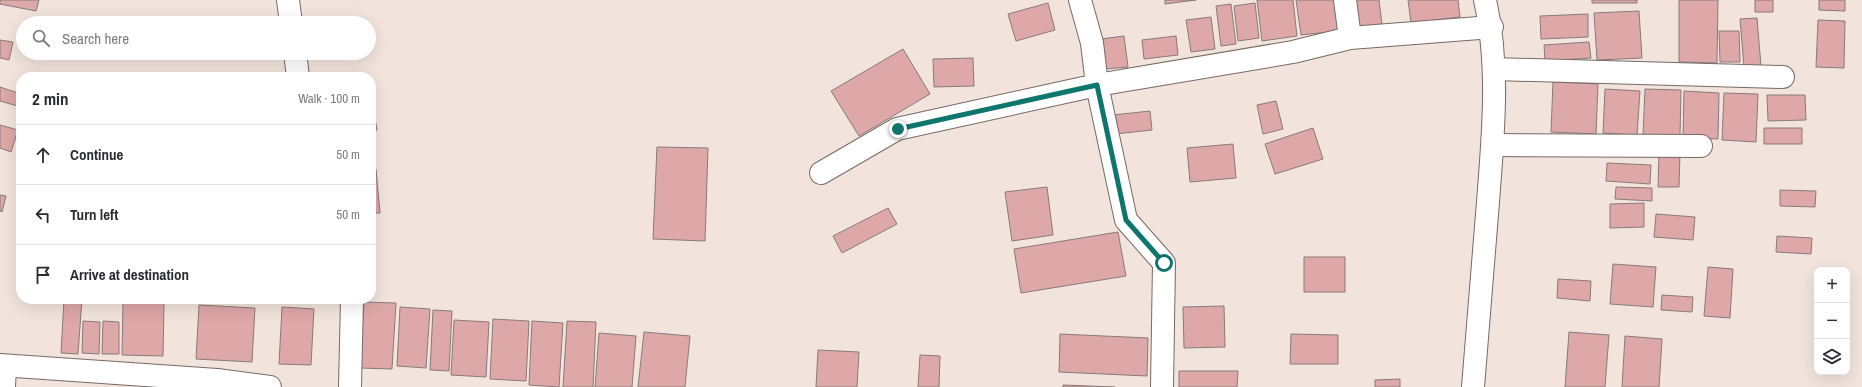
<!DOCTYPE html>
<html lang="en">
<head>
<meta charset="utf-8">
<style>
	:root { --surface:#fff; --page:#f7f7f7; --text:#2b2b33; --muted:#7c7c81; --line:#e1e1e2 }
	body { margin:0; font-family:"Archivo Narrow",sans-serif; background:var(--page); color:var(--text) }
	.controls { position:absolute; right:12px; bottom:12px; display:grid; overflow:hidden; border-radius:8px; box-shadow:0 4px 16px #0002 }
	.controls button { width:36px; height:36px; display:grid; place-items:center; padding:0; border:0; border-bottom:1px solid var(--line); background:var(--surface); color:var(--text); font:20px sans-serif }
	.stop { position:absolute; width:12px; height:12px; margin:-9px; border:3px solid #0f766e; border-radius:50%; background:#fff }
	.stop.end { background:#0f766e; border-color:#fff; box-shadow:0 1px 4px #0008 }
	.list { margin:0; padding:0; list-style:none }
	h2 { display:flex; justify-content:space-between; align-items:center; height:52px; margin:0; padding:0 16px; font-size:17px }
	h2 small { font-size:13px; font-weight:400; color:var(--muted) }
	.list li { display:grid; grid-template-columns:26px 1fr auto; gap:12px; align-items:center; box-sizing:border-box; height:60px; padding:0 16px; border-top:1px solid var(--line) }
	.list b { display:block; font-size:15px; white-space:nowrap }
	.list em { font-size:13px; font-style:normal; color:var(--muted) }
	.icon { flex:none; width:22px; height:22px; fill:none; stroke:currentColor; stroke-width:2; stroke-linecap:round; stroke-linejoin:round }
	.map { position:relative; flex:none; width:1862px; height:387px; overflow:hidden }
	.search { position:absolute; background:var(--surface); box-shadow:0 4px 16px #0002; left:16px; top:16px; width:360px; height:44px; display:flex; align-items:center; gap:10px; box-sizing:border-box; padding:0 14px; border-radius:22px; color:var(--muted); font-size:15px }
	.panel { position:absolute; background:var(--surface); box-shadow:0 4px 16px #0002; left:16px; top:72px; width:360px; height:232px; border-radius:16px }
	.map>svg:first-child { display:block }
	.building { fill:#dea7a8; stroke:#887a7a }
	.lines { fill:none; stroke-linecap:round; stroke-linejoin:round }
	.minor-casing { stroke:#766a64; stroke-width:24 }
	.secondary-casing { stroke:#766a64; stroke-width:24 }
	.minor { stroke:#fff; stroke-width:22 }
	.secondary { stroke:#fff; stroke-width:22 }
	.route { stroke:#0f766e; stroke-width:5 }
</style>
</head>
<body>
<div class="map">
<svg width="1862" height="387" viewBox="0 0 1862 387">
	<rect width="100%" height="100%" fill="#f2e4dd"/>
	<path class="building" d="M0 0H39L36 11 0 4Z
		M1165 0H1196L1165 4Z
		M1257 0H1293L1297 36 1262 41Z
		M1296 0H1334L1338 31 1301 35Z
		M1353 0H1379L1382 24 1357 28Z
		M1408 0H1458L1460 17 1411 23Z
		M1592 0H1637V3H1592Z
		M1679 0H1718L1717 63 1679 62Z
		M1755 0H1773V12H1755Z
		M1819 0H1845V11L1819 10Z
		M1048 3 1055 30 1016 41 1008 14Z
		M1255 3 1259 38 1238 41 1234 6Z
		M1231 4 1236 44 1221 46 1216 6Z
		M1639 11 1642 58 1597 60 1594 13Z
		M1588 14V37L1541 39 1540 16Z
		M1211 17 1215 49 1191 52 1186 20Z
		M1757 18 1761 66 1744 67 1740 19Z
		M1818 20 1845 21 1844 68 1816 67Z
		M1719 31H1739L1740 62H1720Z
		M1124 36 1128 67 1105 69 1101 39Z
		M1176 36 1178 55 1144 59 1142 40Z
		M0 40 13 42 9 60 0 58Z
		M1589 42 1591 58 1545 61 1544 45Z
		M903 49 930 94 859 136 831 91Z
		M973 58 974 86 934 87 933 59Z
		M1553 82 1598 84 1596 134 1551 132Z
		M0 87 21 94V107L0 101Z
		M1605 89 1640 91 1637 135 1603 133Z
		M1645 89 1681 90 1680 136 1643 135Z
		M1684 91 1719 93 1718 139 1683 137Z
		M1724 93 1758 94 1756 142 1722 140Z
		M1767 95H1805L1806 120 1768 121Z
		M371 97 377 130 371 131Z
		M1276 101 1283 129 1263 134 1257 105Z
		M1150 111 1152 130 1115 134 1113 115Z
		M0 125 18 130 11 152 0 148Z
		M1313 128 1323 159 1275 174 1265 144Z
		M1764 128H1802V144H1764Z
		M1233 144 1236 178 1190 182 1187 148Z
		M657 147 708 148 705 241 653 239Z
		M1659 153H1680L1679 187H1658Z
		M1607 163 1651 165 1650 184 1606 181Z
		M376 169 380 213H371V170Z
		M1047 187 1053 235 1012 241 1005 192Z
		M1616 187 1652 188V201L1615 199Z
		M1780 190 1816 191 1815 207 1780 206Z
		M0 195 6 196 2 212 0 211Z
		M1644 203V227L1610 228V204Z
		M888 208 897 224 842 253 833 236Z
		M1656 214 1695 217 1693 240 1654 237Z
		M21 229V260H17Z
		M1118 232 1126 276 1021 293 1014 249Z
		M1777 236 1812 238 1811 254 1776 252Z
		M1304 257H1345V292H1304Z
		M1613 264 1656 267 1653 307 1610 304Z
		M1708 267 1733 269 1730 318 1704 316Z
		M1558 279 1591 281 1590 301 1557 298Z
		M1662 295 1693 297 1692 312 1661 310Z
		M64 299H82L78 354 61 353Z
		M123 302 164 303 163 356 122 355Z
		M364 302 396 303 392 369 360 368Z
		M199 305 255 308 252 362 196 359Z
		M1224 306 1225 347 1184 348 1183 307Z
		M282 307 314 309 311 365 279 364Z
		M400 307 430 309 426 368 397 366Z
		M433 310 452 311 449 371 430 370Z
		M493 319 529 321 526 381 490 379Z
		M454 320 489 322 486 377 451 375Z
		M83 321 100 322 99 354 82 353Z
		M103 321 119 322V354H102Z
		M532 321 563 323 559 387 529 385Z
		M567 321 596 322 593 387H563Z
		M644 332 690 336 685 387H638Z
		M1569 332 1609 335 1605 387H1565Z
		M599 333 636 336 632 387H595Z
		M1060 334 1148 338 1147 376 1059 372Z
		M1291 334 1338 335V364H1290Z
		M1625 336 1662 339 1659 387H1622Z
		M818 350 859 352 857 387H816Z
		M920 355 940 356 939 387H918Z
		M1179 371H1238L1237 387H1179Z
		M1400 379V387H1375V380Z
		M1063 385 1115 387H1063Z"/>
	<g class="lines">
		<g class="minor-casing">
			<path id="minor" d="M288 0 291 23
				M1080 0 1092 43 1097 85 1126 220 1164 263 1162 387
				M1345 0 1350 38
				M295 53 298 77
				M1494 69 1783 77
				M1493 145 1701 146
				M821 173 897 129 1097 85 1293 52 1350 38 1492 27
				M0 365 217 380 270 387
				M4 387 5 366
				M350 387 352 299"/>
		</g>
		<g class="secondary-casing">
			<path id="secondary" d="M1473 387C1478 326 1483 264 1488 202 1493 136 1500 66 1485 0"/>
		</g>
		<use href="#minor" class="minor"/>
		<use href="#secondary" class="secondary"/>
	</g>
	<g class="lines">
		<path class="route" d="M898 129 1097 85 1126 220 1164 263"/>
	</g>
</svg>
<div class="controls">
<button>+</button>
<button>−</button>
<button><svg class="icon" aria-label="layers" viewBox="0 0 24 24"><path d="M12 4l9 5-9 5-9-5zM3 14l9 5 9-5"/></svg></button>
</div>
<div class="stop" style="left:1164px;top:263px"></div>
<div class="stop end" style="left:898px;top:129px"></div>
<div class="search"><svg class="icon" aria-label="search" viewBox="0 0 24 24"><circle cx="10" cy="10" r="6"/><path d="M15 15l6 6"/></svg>Search here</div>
<section class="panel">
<h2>2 min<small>Walk · 100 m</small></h2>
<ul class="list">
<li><svg class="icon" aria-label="ahead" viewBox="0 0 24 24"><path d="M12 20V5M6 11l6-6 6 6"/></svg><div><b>Continue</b></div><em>50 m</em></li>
<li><svg class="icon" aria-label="left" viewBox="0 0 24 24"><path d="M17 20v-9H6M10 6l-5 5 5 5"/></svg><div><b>Turn left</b></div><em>50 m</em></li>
<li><svg class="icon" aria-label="arrive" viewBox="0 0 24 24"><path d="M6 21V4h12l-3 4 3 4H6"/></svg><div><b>Arrive at destination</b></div></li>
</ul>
</section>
</div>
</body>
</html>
